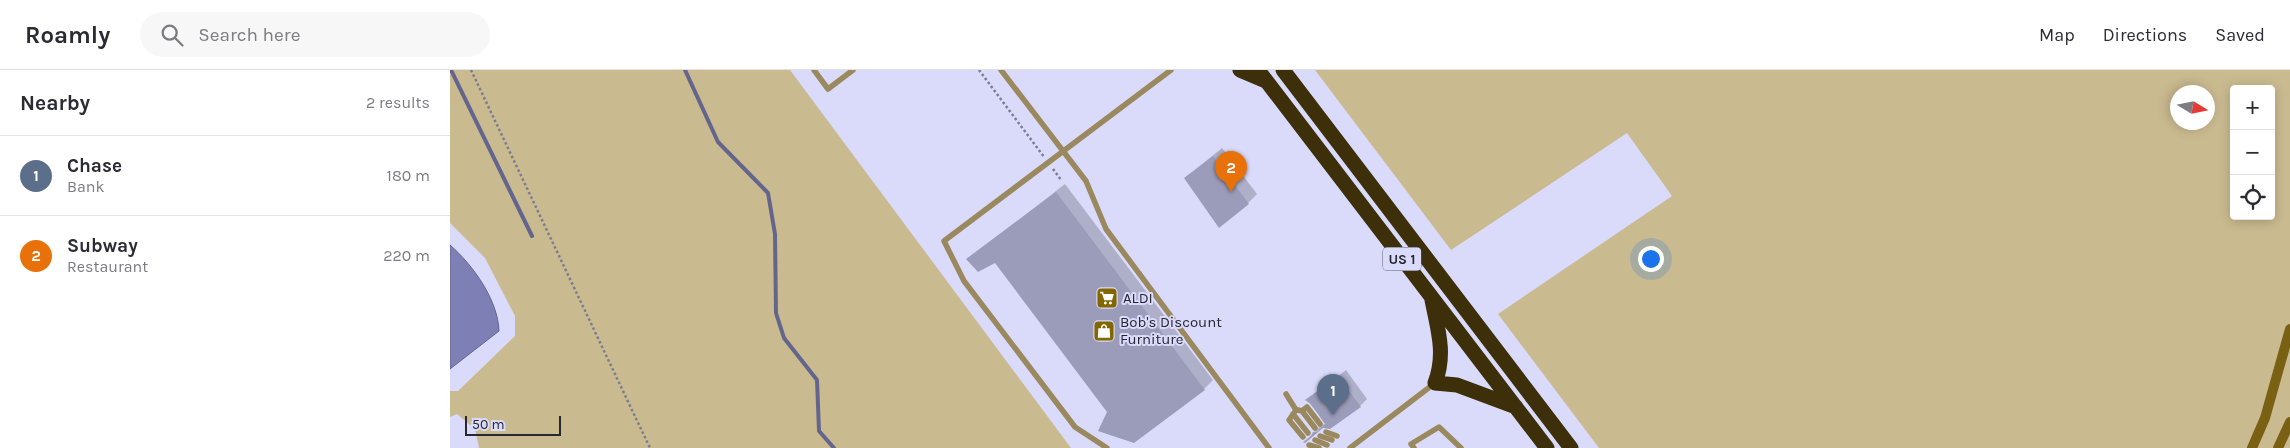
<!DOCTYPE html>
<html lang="en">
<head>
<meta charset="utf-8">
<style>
	:root { --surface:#fff; --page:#f7f7f7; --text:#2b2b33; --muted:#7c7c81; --line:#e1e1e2; --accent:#0f766e }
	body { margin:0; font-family:Karla,sans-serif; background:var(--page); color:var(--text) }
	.controls { position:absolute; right:15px; top:15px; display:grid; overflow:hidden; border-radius:5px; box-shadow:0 2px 12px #0003 }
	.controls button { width:45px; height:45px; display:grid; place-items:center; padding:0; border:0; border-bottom:1px solid var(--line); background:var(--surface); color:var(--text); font:25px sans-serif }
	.compass { position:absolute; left:1720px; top:15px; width:45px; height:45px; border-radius:50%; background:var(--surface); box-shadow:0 2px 12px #0003; rotate:100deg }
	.scale { position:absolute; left:15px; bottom:12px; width:96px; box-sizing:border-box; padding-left:5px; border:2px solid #262732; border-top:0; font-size:14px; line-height:18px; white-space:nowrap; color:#262732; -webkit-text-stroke:4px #dadbfa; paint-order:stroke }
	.you { position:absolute; left:1200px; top:188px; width:18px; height:18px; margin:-12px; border:4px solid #fff; border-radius:50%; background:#1a73e8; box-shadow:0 0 0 8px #1a73e833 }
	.badge { display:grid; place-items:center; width:32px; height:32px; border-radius:50%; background:var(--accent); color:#fff; font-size:16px; font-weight:700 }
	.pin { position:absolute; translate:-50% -41px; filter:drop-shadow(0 1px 2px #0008) }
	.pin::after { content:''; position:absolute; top:26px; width:18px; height:15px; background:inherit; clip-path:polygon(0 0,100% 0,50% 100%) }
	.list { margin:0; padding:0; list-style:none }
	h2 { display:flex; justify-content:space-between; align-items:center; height:65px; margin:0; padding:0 20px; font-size:21px }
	h2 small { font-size:16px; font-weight:400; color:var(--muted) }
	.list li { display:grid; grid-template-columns:32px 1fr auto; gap:15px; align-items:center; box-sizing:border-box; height:80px; padding:0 20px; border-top:1px solid var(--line) }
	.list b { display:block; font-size:19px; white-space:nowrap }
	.list p { margin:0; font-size:16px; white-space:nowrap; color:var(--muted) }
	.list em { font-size:16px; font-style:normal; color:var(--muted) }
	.icon { flex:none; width:28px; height:28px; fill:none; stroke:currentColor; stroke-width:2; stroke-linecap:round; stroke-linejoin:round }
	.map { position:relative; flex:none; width:1840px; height:378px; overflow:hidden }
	header { display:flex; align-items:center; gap:30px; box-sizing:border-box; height:70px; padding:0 25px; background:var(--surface); border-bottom:1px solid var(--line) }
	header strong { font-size:24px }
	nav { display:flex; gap:28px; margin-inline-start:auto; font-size:18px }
	.search { width:350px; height:45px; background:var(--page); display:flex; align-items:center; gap:12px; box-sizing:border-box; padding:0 18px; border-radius:28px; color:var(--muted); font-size:19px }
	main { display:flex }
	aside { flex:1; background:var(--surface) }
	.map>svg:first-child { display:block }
	.green { fill:#caba90; fill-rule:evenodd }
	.water { fill:#7e7fb4; stroke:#64658d }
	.shadow { fill:#0003 }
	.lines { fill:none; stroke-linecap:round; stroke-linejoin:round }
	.stream { stroke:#64658d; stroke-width:4 }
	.building { fill:#9b9cb9 }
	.path { stroke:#7b7c90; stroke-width:2.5; stroke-dasharray:2.5 2.5; stroke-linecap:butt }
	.lane { stroke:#9a895e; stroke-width:5.5 }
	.secondary { stroke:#796013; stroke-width:10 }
	.highway { stroke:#3c2f09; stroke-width:15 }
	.labels { text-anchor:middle; stroke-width:4; stroke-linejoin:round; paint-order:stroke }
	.shield { fill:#dadbfa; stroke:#5c5d6e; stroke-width:1 }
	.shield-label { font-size:14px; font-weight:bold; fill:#262732 }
	.poi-label { font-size:15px; fill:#262732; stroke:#dadbfa; text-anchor:start }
</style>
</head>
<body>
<header>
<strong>Roamly</strong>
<div class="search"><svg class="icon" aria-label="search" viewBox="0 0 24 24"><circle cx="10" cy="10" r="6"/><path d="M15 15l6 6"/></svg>Search here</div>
<nav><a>Map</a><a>Directions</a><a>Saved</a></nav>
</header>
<main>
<aside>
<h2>Nearby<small>2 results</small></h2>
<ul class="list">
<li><span class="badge" style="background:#5c6f8a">1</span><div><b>Chase</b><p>Bank</p></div><em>180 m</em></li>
<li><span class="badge" style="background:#e8710a">2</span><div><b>Subway</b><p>Restaurant</p></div><em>220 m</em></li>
</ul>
</aside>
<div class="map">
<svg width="1840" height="378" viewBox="0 0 1840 378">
	<rect width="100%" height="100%" fill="#dadbfa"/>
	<path class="green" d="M0 0H340L621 378H29L25 359 7 344 0 347V321H8L65 266V246L35 188 0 153Z
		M865 0H1840V378H1149L1048 244 1222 126 1177 63 1001 180ZM1784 19H1821V146H1784ZM1728 22H1758V52H1728Z"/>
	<path class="water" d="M0 175C23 195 48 230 49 261L0 299Z"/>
	<path class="shadow" d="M772 78 807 124 798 133 735 108Z
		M615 114 763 310 754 319 658 342 546 191 518 189Z
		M896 300 917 329 910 336 873 357 855 372 871 355 876 354 857 330Z"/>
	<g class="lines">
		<path class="stream" d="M1 0 82 166
			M235 0 268 72 318 123 325 164 326 243 334 268 367 310 369 361 384 378"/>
	</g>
	<path class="building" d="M763 86 799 134 769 158 734 108Z
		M606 122 755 320 684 373 648 361 657 342 545 193 528 202 516 189Z
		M888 306 911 337 880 359 873 358 855 373 853 372 861 366 863 362H867L875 354 861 334 855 330Z"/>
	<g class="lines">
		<path class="path" d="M21 0 200 378
			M529 0 594 87
			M603 99 611 110"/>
		<path class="lane" d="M364 0 378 19 403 0
			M551 0 636 111 656 159 819 378
			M836 324 846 340 839 350 853 367
			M848 340 852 341 865 358
			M852 341 857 337 870 354
			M843 344 858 363
			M876 362 887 366
			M870 366 882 370
			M865 370 877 375
			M859 375 869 378
			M657 378 625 357 514 211 494 171 721 0
			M900 378 985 313
			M964 378 961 374 989 357 1011 378"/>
		<path class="secondary" d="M1802 378 1815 348 1840 259
			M1828 378 1840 352"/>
		<path class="highway" d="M790 0 816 11
			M808 0 1097 378
			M833 0 1121 378
			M982 230C988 260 996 284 985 313L1007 315 1066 337"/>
	</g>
	<defs>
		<g id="supermarket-square" transform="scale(1.125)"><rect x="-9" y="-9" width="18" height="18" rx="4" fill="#836600" stroke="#dadbfa"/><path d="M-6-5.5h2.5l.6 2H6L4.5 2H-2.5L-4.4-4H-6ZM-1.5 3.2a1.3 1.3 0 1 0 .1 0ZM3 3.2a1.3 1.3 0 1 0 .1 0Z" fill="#fff"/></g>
		<g id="shop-square" transform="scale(1.125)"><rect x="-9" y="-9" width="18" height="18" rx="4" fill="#836600" stroke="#dadbfa"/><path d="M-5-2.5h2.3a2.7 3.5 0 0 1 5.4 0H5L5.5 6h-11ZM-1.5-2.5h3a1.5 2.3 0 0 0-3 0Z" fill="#fff"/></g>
	</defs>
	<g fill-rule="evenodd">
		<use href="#supermarket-square" x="657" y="228"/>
		<use href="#shop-square" x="654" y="261"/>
	</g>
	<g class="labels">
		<rect class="shield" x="933" y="177.5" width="38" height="23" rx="4"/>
		<g class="shield-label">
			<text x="952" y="194">US 1</text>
		</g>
		<g class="poi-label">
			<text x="673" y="233">ALDI</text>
			<text x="670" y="257">Bob's Discount<tspan x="670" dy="17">Furniture</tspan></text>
		</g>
	</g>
</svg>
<div class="controls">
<button>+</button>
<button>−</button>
<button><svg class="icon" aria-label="locate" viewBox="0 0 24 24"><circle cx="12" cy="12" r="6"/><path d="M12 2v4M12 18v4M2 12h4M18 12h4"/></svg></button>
</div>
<svg class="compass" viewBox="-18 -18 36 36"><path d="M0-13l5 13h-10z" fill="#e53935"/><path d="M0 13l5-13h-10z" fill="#7c7c81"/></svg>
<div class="scale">50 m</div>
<div class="you"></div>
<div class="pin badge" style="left:883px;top:345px;background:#5c6f8a">1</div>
<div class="pin badge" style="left:781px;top:122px;background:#e8710a">2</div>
</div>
</main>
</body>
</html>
